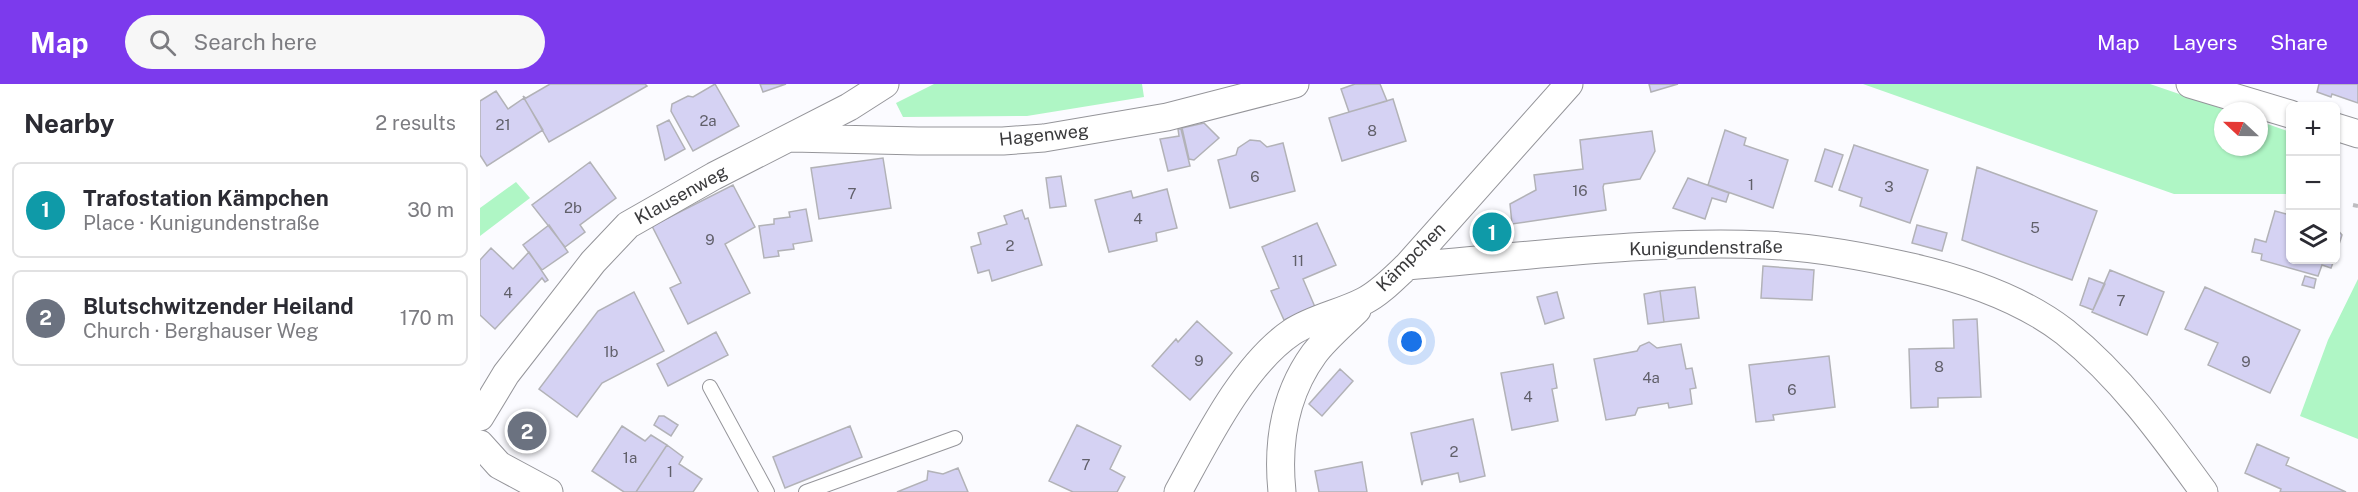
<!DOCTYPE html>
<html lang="en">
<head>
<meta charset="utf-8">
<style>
	:root { --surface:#fff; --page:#f7f7f7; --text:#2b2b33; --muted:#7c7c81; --line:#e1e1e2; --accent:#7c3aed }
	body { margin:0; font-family:"Public Sans",sans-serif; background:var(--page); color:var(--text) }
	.controls { position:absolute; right:18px; top:18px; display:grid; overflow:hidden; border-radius:9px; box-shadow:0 2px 4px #0004 }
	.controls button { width:54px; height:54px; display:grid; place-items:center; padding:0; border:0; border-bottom:2px solid var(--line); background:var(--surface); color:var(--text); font:30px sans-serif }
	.compass { position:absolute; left:1734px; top:18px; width:54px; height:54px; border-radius:50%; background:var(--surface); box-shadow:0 2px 4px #0004; rotate:292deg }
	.you { position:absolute; left:932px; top:258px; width:21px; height:21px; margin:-15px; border:4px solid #fff; border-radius:50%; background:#1a73e8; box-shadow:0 0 0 9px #1a73e833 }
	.badge { display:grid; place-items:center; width:39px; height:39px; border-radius:50%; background:var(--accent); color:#fff; font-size:20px; font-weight:700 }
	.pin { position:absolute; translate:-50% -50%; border:3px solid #fff; box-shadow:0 2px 6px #0006 }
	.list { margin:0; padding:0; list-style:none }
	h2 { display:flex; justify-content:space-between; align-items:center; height:78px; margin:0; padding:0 24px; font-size:26px }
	h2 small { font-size:20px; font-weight:400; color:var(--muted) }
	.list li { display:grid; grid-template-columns:39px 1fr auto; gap:18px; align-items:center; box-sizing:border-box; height:96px; margin:0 12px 12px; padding:0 12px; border:2px solid var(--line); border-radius:9px }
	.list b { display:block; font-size:22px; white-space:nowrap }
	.list p { margin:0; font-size:20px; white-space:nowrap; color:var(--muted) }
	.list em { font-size:20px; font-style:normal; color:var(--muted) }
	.icon { flex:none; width:33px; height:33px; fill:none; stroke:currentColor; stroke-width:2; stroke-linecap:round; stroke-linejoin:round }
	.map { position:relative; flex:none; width:1878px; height:408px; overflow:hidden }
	header { display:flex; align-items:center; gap:36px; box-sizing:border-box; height:84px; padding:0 30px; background:var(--accent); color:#fff }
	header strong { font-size:28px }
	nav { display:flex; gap:33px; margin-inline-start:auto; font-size:21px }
	.search { width:420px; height:54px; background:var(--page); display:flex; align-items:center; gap:15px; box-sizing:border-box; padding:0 21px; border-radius:33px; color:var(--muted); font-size:22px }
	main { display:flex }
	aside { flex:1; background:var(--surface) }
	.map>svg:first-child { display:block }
	.green { fill:#aff6c5 }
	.building { fill:#d5d2f3; stroke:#b2b2b7; stroke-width:1.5 }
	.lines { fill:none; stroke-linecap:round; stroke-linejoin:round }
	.service-casing { stroke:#95959a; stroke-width:16 }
	.minor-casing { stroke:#95959a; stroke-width:29 }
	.path { stroke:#bdbdc0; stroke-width:4; stroke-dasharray:6 3; stroke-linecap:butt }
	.service { stroke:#fff; stroke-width:14 }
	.minor { stroke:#fff; stroke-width:27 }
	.labels { text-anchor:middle; stroke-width:5; stroke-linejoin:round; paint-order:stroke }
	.number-label { font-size:15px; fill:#61606a }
	.street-label { font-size:18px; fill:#3a3a3c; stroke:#fff }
</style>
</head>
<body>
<header>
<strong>Map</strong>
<div class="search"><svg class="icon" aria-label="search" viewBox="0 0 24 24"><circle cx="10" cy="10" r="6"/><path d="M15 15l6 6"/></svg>Search here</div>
<nav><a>Map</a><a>Layers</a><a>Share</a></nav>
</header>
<main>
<aside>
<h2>Nearby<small>2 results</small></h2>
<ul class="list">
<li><span class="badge" style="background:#0f9aa8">1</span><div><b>Trafostation Kämpchen</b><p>Place · Kunigundenstraße</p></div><em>30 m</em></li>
<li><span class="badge" style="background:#6b7280">2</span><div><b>Blutschwitzender Heiland</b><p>Church · Berghauser Weg</p></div><em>170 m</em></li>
</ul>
</aside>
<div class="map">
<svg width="1878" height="408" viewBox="0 0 1878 408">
	<rect width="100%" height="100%" fill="#fbfbff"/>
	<path class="green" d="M454 0H662L664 13 547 32 423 33 416 19Z
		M1383 0H1670L1749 27H1743V63H1779V37L1810 48V110H1694Z
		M36 98 50 114 0 152V124Z
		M1878 195V355L1820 332 1848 256Z"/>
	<path class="building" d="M70 0H165L167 2 69 58 43 12 46 14Z
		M235 0 259 42 213 67 191 27 192 20 208 12 213 13Z
		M280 0H306L283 8Z
		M875 0H900L907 17 869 28 861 5Z
		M1169 0H1198L1171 8Z
		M1839 0H1878V19L1852 10 1851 13 1837 8Z
		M16 7 28 25 44 14 63 46 7 82 0 71V17Z
		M913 15 926 57 862 77 849 34Z
		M189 36 205 65 185 76 177 42Z
		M724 39 739 54 714 76 709 75 702 44Z
		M698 45H701L710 82 688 87 680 55 699 52Z
		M1245 46 1266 54 1264 61 1308 76 1293 124 1228 101Z
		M1172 47 1175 67 1160 95 1124 100 1123 103 1126 126 1032 140 1030 120 1056 106 1054 91 1103 85 1100 56Z
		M770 56 780 57 787 63 803 59 815 107 750 124 738 76 756 71 758 64Z
		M1374 61 1448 86 1430 139 1380 122 1382 114 1359 106Z
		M1345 65 1363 71 1352 103 1335 97Z
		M403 74 411 124 339 135 331 84Z
		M110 78 136 114 100 141 105 148 85 163 52 121Z
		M1497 83 1617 127 1592 196 1482 156Z
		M581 92 586 122 570 124 566 94Z
		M1208 94 1249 109 1246 118 1232 114 1225 135 1193 124Z
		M253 101 275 143 245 160 270 209 208 240 190 204 201 199 172 142Z
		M687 105 697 144 676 149 677 157 629 168 615 116 651 107 653 114Z
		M326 125 332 157 313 160 314 165 298 167 299 172 284 174 279 142 294 140V135L310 133 309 128Z
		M542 126 545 135 548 134 562 181 512 197 509 186 498 189 491 163 501 160 498 149 527 140 524 132Z
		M1795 127 1810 131V176H1854L1851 184 1842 181 1838 192 1781 176 1782 170 1772 168 1775 155 1786 158Z
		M837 139 856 181 823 195 835 223 804 236 791 207 799 204 782 163Z
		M69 141 88 168 62 186 43 161Z
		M1437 141 1467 149 1462 167 1432 159Z
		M1013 142 1016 153 1010 155 1008 143Z
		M1856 144 1862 151 1856 170Z
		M11 164 33 185 49 168 68 196 65 198 62 194 15 245 0 231V176Z
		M1283 182 1334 186 1332 216 1281 214Z
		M1630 186 1684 208 1667 251 1612 228Z
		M1825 192 1836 195 1834 204 1822 201Z
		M1609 194 1625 200 1613 226 1600 221Z
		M1215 203 1219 234 1184 238 1180 207Z
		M1725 203 1820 246 1790 309 1728 281 1738 259 1705 245Z
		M1180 207 1184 238 1168 240 1164 210Z
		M154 208 184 267 122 299 97 333 59 305 118 227Z
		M1077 208 1084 234 1065 240 1057 213Z
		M1497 235 1501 313 1458 314V323L1431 324 1429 265 1474 264 1473 236Z
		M717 237 752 269 710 316 672 282 696 255 698 258Z
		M236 248 248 271 188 302 177 280Z
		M1169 258 1177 264 1201 260 1206 285 1212 284 1216 304 1210 305 1212 320 1189 324 1188 319 1158 324 1155 331 1126 336 1114 275 1157 267 1160 262Z
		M1349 272 1355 323 1293 331 1294 336 1276 338 1269 281Z
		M1073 280 1077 304 1072 305 1078 337 1032 346 1021 289Z
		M860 285 873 297 842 332 829 320Z
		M179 332H184L198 341 191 352 174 341Z
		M49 335 59 345 58 353 52 359H44L33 349Z
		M993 335 1005 392 980 398 978 389 943 397 942 401 931 349Z
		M597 341 641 362 630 385 645 393 637 408H593L569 397Z
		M142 342 165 357 171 351 187 361 156 408H144L112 387Z
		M370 342 382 373 305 404 293 373Z
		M1777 360 1809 374 1806 381 1866 408H1800L1801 405 1765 389Z
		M187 361 203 373 199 380 222 395 213 408H156Z
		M882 378 887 408H839L835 387Z
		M478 384 488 408H417L447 396 448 387 463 390Z"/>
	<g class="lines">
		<g class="service-casing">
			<path id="service" d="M230 303 287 408
				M326 408 475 354"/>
		</g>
		<g class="minor-casing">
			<path id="minor" d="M1710 0 1810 30
				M1856 43 1878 50
				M312 54 438 57H523L564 54 687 33 815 0
				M927 182C1043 173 1167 156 1284 161 1334 163 1383 172 1431 183 1484 195 1541 214 1585 248 1641 293 1682 350 1724 408
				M0 333 26 290 113 178 148 141 234 92 369 23 405 0
				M0 360 19 381 69 408
				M698 408C726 357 763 281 812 248 833 234 861 229 884 217 900 209 914 194 927 182L1089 0
				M802 408C797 359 805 310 834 270 846 254 863 240 877 226"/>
		</g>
		<path class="path" d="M1873 121 1878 122"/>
		<use href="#service" class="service"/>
		<use href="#minor" class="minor"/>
	</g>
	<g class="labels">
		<g class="number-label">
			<text x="228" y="42">2a</text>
			<text x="23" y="46">21</text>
			<text x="892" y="52">8</text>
			<text x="775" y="98">6</text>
			<text x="1271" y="106">1</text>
			<text x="1409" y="108">3</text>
			<text x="1100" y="112">16</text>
			<text x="372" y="115">7</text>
			<text x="93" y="129">2b</text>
			<text x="658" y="140">4</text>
			<text x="1555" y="149">5</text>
			<text x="230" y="161">9</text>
			<text x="530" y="167">2</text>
			<text x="818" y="182">11</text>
			<text x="28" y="214">4</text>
			<text x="1641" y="222">7</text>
			<text x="131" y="273">1b</text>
			<text x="719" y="282">9</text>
			<text x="1766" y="283">9</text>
			<text x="1459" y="288">8</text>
			<text x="1171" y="299">4a</text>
			<text x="1312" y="311">6</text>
			<text x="1048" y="318">4</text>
			<text x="974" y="373">2</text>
			<text x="150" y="379">1a</text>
			<text x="606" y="386">7</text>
			<text x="190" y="393">1</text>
		</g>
		<g class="street-label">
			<text transform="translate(564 51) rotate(-6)" y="6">Hagenweg</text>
			<text transform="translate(201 111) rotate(-29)" y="6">Klausenweg</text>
			<text transform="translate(1226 164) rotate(-1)" y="6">Kunigundenstraße</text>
			<text transform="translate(931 173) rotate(-45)" y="6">Kämpchen</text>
		</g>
	</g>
</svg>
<div class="controls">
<button>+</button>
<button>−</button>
<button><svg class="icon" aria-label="layers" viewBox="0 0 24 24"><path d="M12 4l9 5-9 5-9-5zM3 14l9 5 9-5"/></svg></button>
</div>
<svg class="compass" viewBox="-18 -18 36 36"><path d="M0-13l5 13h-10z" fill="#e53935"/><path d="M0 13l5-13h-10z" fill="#7c7c81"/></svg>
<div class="you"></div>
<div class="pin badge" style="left:1012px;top:148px;background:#0f9aa8">1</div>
<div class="pin badge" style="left:47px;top:347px;background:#6b7280">2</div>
</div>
</main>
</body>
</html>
